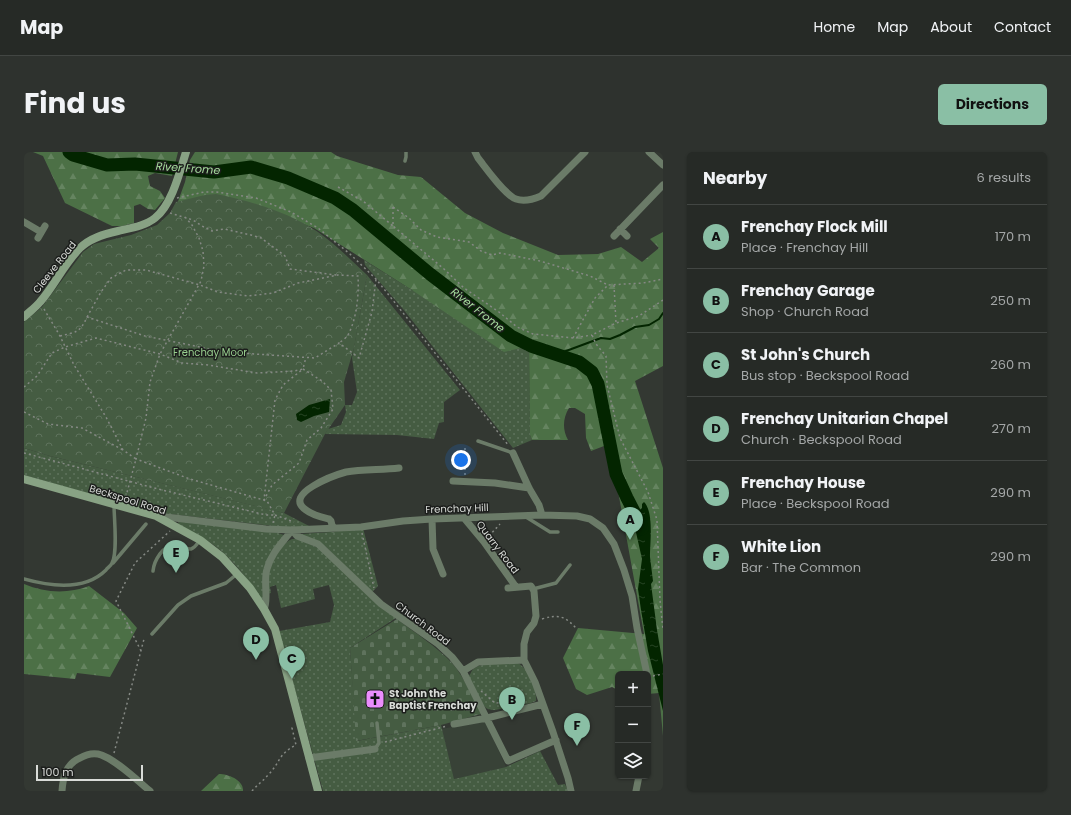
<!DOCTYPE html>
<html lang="en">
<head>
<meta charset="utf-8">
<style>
	:root { --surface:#262a26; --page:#2e322e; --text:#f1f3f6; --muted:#a4a7a7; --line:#424643; --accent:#8abfa5 }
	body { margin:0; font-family:Poppins,sans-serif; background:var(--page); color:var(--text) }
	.controls { position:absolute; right:12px; bottom:12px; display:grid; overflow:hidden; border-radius:6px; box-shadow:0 1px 3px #0004 }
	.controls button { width:36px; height:36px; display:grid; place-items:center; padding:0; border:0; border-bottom:1px solid var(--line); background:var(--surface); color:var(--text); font:20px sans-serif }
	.scale { position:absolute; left:12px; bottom:10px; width:107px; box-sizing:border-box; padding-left:4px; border:2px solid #d9dcd8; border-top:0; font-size:11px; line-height:14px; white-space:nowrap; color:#d9dcd8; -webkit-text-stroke:3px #1c1e1c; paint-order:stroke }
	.you { position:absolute; left:437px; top:308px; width:14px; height:14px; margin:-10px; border:3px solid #fff; border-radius:50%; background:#1a73e8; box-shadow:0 0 0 6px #1a73e833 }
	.badge { display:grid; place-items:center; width:26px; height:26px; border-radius:50%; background:var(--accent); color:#111; font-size:13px; font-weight:700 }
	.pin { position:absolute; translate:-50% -33px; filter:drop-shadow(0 1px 2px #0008) }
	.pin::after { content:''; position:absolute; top:21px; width:14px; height:12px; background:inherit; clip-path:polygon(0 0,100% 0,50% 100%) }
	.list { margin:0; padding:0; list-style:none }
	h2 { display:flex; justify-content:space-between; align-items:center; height:52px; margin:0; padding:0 16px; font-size:17px }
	h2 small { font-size:13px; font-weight:400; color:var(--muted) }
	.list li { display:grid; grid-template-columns:26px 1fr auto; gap:12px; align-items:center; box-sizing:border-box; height:64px; padding:0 16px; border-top:1px solid var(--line) }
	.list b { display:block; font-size:15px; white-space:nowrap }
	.list p { margin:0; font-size:13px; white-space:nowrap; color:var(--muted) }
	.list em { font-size:13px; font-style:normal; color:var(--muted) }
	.icon { flex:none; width:22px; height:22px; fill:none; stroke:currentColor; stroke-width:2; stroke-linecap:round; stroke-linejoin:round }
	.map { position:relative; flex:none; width:639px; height:639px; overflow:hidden; border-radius:6px }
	header { display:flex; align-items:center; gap:24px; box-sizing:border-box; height:56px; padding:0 20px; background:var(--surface); border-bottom:1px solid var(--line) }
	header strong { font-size:19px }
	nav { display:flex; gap:22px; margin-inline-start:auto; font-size:14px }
	.intro { display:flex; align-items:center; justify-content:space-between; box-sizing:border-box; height:96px; padding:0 24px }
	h1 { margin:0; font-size:28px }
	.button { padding:10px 18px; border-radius:6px; background:var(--accent); color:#111; font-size:14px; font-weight:700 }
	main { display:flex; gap:24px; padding:0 24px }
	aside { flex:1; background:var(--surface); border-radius:6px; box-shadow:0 1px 3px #0004 }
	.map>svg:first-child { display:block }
	.built { fill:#384237 }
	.grass { fill:url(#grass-dots) }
	.forest { fill:url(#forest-firs) }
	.cemetery { fill:url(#cemetery-stones) }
	.park { fill:url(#park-crowns) }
	.water { fill:url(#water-ripples) }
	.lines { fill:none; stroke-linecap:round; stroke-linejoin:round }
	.stream { stroke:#032500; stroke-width:2 }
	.river { stroke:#032500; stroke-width:13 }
	.path { stroke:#858984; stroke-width:1.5; stroke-dasharray:2 3; stroke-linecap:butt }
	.lane { stroke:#6b7b68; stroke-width:3.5 }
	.street { stroke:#6b7b68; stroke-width:7 }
	.secondary { stroke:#88a284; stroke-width:8 }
	.labels { text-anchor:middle; stroke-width:3; stroke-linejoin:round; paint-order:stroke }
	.street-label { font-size:10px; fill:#d9dcd8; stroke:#1c1e1c }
	.park-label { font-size:10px; fill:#98cf8f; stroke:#1c1e1c }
	.poi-label { font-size:10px; font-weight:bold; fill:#d9dcd8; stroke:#1c1e1c; text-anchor:start }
	.water-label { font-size:11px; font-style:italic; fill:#a6de9d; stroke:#1c1e1c }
</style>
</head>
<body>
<header>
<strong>Map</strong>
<nav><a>Home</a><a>Map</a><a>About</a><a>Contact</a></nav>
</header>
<div class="intro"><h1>Find us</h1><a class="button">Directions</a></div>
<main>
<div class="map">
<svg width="639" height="639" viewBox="0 0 639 639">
	<defs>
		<pattern id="grass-dots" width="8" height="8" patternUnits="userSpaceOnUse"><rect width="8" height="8" fill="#455c42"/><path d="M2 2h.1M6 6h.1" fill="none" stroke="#5f735d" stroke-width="1.8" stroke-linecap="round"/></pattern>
		<pattern id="forest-firs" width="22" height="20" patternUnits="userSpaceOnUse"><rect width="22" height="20" fill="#4c7046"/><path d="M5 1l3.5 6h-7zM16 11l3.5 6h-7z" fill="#658460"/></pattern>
		<pattern id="cemetery-stones" width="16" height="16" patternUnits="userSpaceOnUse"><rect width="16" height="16" fill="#455c42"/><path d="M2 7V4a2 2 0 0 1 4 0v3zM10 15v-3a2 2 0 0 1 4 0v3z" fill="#5f735d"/></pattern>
		<pattern id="park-crowns" width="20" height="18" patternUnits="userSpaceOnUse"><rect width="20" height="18" fill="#455c42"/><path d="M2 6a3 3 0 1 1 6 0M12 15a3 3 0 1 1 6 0" fill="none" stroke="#5f735d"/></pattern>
		<pattern id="water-ripples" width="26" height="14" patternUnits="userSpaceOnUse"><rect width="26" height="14" fill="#032500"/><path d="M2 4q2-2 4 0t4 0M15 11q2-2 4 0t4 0" fill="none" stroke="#274424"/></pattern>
	</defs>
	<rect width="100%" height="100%" fill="#333832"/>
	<path class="built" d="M461 569 482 615 430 627 417 577Z"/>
	<path class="grass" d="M340 108 388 138 505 193 506 283 508 288 489 296 379 157 341 113Z
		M343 123 436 238 420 250V270L415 271 410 287 373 283 301 282 304 277 317 273 322 260 321 253H328L333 240 328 206Z
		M0 296 26 304 249 358 260 361 287 375H257L129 360 0 323Z
		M155 369 254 381 260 383 247 401 239 447H237C223 426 206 403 184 389 175 383 164 378 154 372Z
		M339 376 354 434 348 440 302 395 277 383V382L307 380Z
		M268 387H274L294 396 372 466 326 496 333 589 417 573 430 627 482 615 516 599 534 633 541 632 544 639H299L255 479 306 470 310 453 305 433 289 437 291 447 257 456 252 433 246 435 247 441 243 442C244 425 244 410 256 397 260 393 263 389 268 387Z
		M494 511C505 517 513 537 512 549L507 551 471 558C467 558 464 558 461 555 457 551 447 530 445 524 447 521 448 517 451 516 459 510 483 512 494 511Z"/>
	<path class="forest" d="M9 0H154L148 24 131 21 124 24 126 34 136 39 141 46 131 58 124 57 116 52 110 54V71L98 74H88L41 51 19 4Z
		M171 0H307L313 4 374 23 397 25 441 61 479 81 534 103 574 102 597 95 618 110 635 96 626 87 639 80V214L611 229 639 316V584L635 541 624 542V522H594V538L588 535 563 543 552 537 539 506 554 476 620 482 594 339 580 294 567 299 562 286 561 262 551 256H545C539 266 538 277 544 288H508L506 283 505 194 480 200 388 138 290 76 231 54 152 55 161 30 166 8Z
		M0 432C21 441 44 442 65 434L100 461 113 476 86 525 53 521 51 527 0 522Z
		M195 622C204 622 220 628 219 639H177Z"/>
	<path class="cemetery" d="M373 467C391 481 412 494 428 511 441 526 448 545 457 562L417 573 332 589 326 496Z"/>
	<path class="park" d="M192 42C227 49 264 60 294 80 311 92 327 108 343 123L330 196 320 230 321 253 301 282 260 361 26 304 0 296V170L18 155 59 100 70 92 107 83 133 73 146 61 152 50 181 43Z"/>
	<path class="water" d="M306 247 305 260 290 264 277 270 273 268 272 262 285 253Z
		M620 350C630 360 626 390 626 405 627 413 628 421 629 429L627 432 633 478 639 513V559L624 499 617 458 614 437 618 407 611 376 601 367H606L618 356V352Z"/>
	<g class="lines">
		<path class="stream" d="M534 202 577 186 586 187 596 183 611 175 625 173 635 167 639 161"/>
		<path class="river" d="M45 0 49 3 83 13 111 12 190 20 227 15 264 26 311 46 329 58 406 122 487 184 507 194 555 210 568 220 574 232 592 322 603 346 617 373 618 377"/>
		<path class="path" d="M314 35 339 49 369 74
			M153 46 180 40H192L232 46 267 60 294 76 326 102 352 127 485 294
			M369 55 385 66 397 78 413 85 445 90 457 99 468 103 476 101 516 109 566 124 584 133 619 131 639 127
			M369 55V74L420 117 440 136 475 160 493 175 509 182 549 186 568 183
			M146 61 169 68 178 74 188 79 200 77 227 83 237 86 261 104 266 117 312 123
			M161 65 168 73 175 86 179 99 180 114 177 129 136 202 126 230 122 266 112 307 166 327 243 349 251 363 270 370
			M590 133 592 171
			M639 148 615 164 592 171 568 183 572 192 582 204 583 233 596 286 624 340 633 368 636 448 639 478
			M20 157 36 184 50 213 82 265 99 298 112 307 101 348
			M63 165 77 140 87 126 102 118H122L176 133 194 140 224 144 249 141 274 131 314 123 334 124C335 142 333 166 324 183 322 186 318 189 315 191
			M36 184C52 180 56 181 63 165L121 184 201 200 291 206 315 191 335 206 348 160 352 127
			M549 186 571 146 584 133
			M279 217 298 229 307 238 309 257 297 276 283 288 275 311 248 333 240 348 251 248 259 233Z
			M0 235 13 224 28 201 41 195 72 186 136 202 158 211 184 213 233 221 270 219 279 217 282 205
			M0 260 24 272 58 276 99 298
			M0 301 134 337 242 363H251L249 371
			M441 323V294
			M338 381 350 436
			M465 384 476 372
			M518 467C534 462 541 464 552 476
			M117 499 92 449 111 411 146 379
			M629 524 639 522
			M457 539 471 551 495 550
			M361 590 423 574
			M90 601 120 487
			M228 639C233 633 239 629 244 623 257 610 253 603 272 593L268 576H270"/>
		<path class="lane" d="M381 9 382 5V0
			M454 289 489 301
			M502 365 526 380H534
			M89 411 122 372
			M129 419C130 409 139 392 152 393 158 393 161 398 167 397 171 396 173 392 176 388
			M0 427C25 434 61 439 82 418 83 416 87 414 88 411 94 401 90 366 90 353
			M509 437 532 431 546 413
			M128 482 154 453 167 444 202 431 213 422
			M351 597 355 591 353 571"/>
		<path class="street" d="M451 0 454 6C462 16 481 43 492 47 500 50 510 47 517 44L561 0
			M625 0 639 13
			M0 70 17 80
			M596 77 603 84
			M590 84 639 33
			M14 86 21 74
			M489 301 505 336 515 353 518 363
			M429 329 471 331 505 336
			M134 364 242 377 268 378 337 375 379 369 408 367 518 363 553 364 566 367 579 376 590 392 600 418 608 444 613 476 623 522
			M440 366 460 390 492 435
			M408 367 409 397 419 422
			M309 377 307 369 305 367C297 365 288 363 282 358 258 342 311 323 322 320 338 317 358 318 375 316
			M268 378 273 384 294 392 357 452 414 492 428 505 439 519 484 609 532 588
			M484 436 507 434 510 439 512 464 510 471 503 480 500 492V508L511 530 529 580 544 626 547 639
			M240 457C245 449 239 429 243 417 247 401 259 390 268 378
			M439 519 454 510 500 508
			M430 572 463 566 519 552
			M285 606 351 597
			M38 639C39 625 42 612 56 606 61 603 68 601 74 602 89 605 114 629 126 639
			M612 639 615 624"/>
		<path class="secondary" d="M0 165C5 160 11 156 16 150 30 134 40 112 56 96 66 86 80 82 94 79 107 76 121 74 131 66 148 53 156 19 162 0
			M0 327 132 364 176 388 198 405 226 436 240 457 251 477 294 639"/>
	</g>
	<defs>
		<g id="church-square" transform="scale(1)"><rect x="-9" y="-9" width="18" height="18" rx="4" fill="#eb8dfc" stroke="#1c1e1c"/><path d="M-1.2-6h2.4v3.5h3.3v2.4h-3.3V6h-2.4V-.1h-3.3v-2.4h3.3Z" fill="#111"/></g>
	</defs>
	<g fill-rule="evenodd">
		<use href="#church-square" x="351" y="547"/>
	</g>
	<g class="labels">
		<g class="street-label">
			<text transform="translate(30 115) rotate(-52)" y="4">Cleeve Road</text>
			<text transform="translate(104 347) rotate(17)" y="4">Beckspool Road</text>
			<text transform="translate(433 356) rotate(-2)" y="4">Frenchay Hill</text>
			<text transform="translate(474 395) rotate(53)" y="4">Quarry Road</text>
			<text transform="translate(399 471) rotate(37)" y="4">Church Road</text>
		</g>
		<g class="park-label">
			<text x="186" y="204">Frenchay Moor</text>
		</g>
		<g class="poi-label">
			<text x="365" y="545">St John the<tspan x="365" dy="12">Baptist Frenchay</tspan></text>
		</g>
		<g class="water-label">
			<text transform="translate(164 16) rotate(4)" y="4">River Frome</text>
			<text transform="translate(454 158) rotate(38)" y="4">River Frome</text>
		</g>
	</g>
</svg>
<div class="controls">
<button>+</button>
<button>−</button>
<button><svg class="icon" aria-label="layers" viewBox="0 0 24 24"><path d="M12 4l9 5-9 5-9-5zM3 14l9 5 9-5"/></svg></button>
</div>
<div class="scale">100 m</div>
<div class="you"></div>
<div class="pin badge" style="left:606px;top:388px">A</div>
<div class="pin badge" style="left:488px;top:568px">B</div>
<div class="pin badge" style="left:268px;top:527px">C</div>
<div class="pin badge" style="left:232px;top:508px">D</div>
<div class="pin badge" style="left:152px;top:421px">E</div>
<div class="pin badge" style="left:553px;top:594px">F</div>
</div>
<aside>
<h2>Nearby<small>6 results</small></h2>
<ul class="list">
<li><span class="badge">A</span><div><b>Frenchay Flock Mill</b><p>Place · Frenchay Hill</p></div><em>170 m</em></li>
<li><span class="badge">B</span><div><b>Frenchay Garage</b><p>Shop · Church Road</p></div><em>250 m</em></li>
<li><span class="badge">C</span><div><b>St John's Church</b><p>Bus stop · Beckspool Road</p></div><em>260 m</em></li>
<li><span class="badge">D</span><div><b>Frenchay Unitarian Chapel</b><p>Church · Beckspool Road</p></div><em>270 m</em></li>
<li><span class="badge">E</span><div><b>Frenchay House</b><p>Place · Beckspool Road</p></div><em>290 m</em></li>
<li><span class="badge">F</span><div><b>White Lion</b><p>Bar · The Common</p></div><em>290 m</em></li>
</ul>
</aside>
</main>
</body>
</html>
